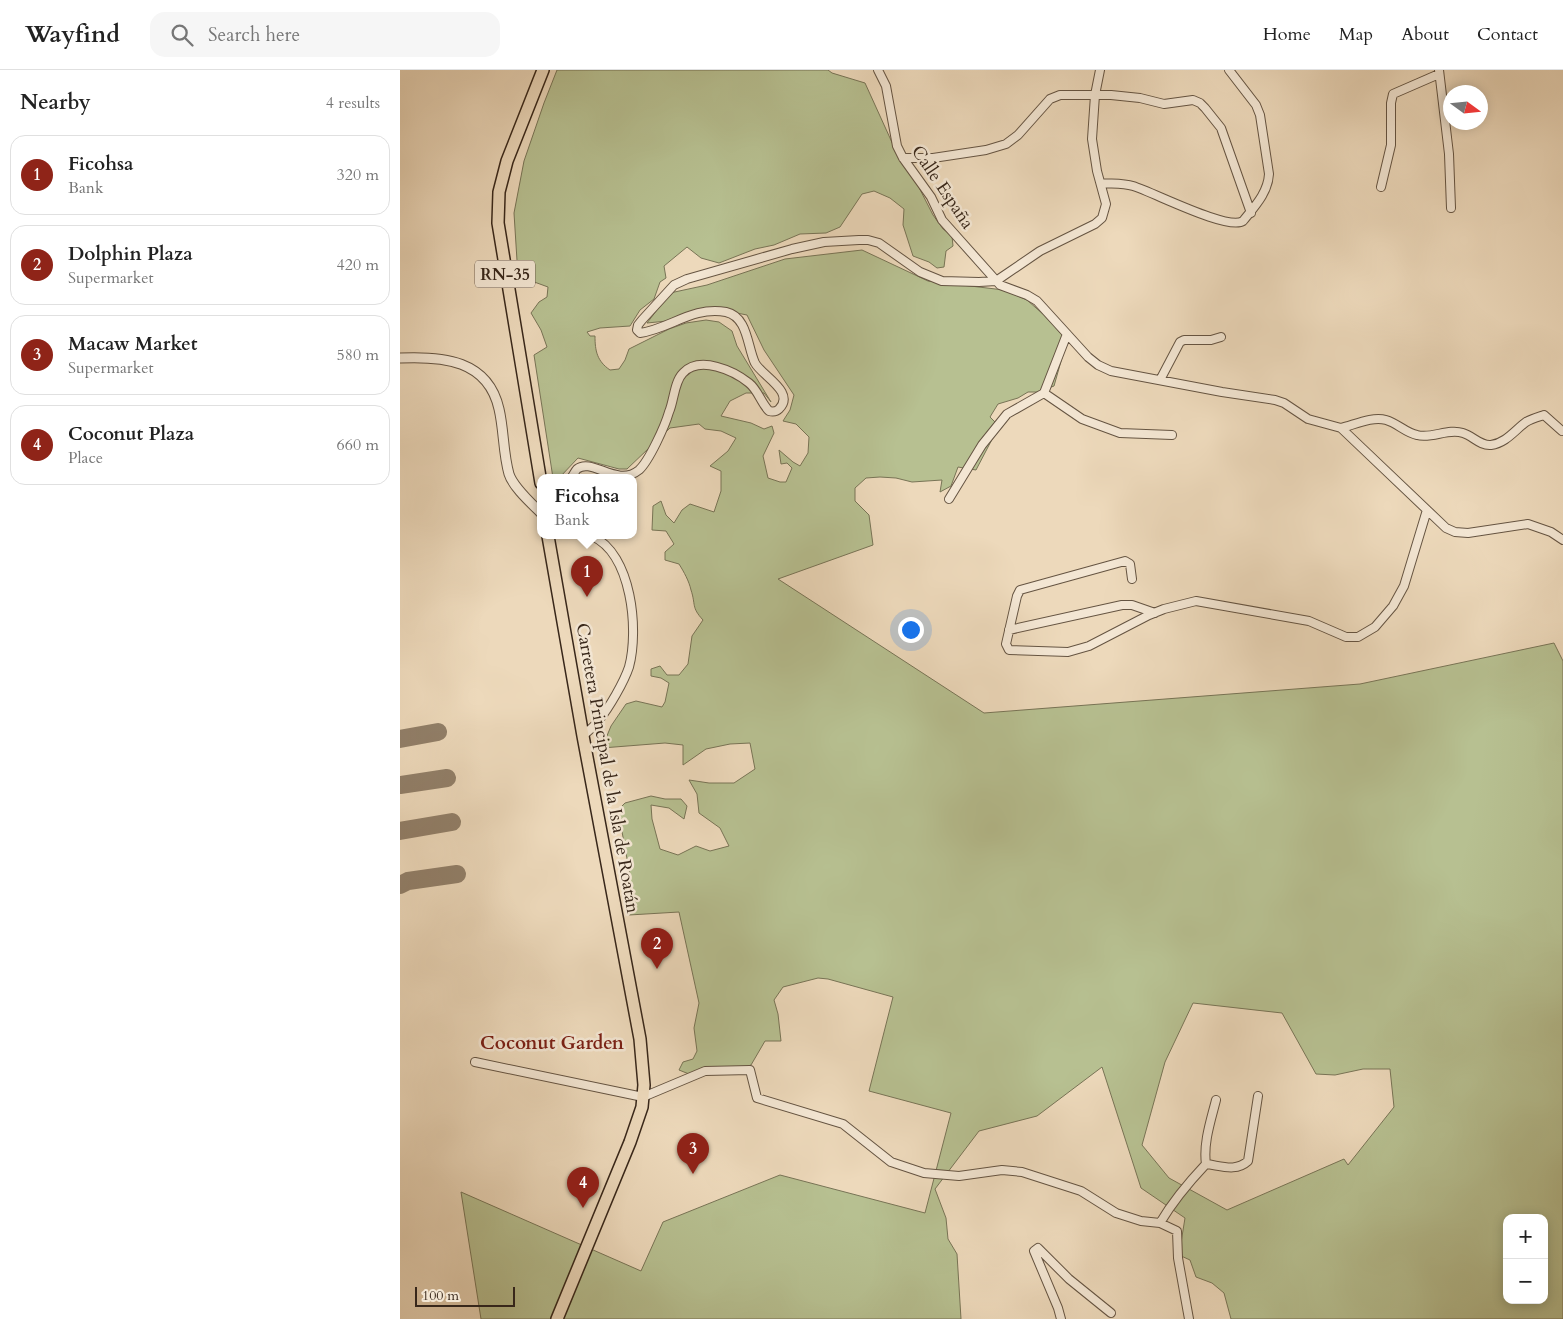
<!DOCTYPE html>
<html lang="en">
<head>
<meta charset="utf-8">
<style>
	:root { --surface:#fff; --page:#f6f6f6; --text:#222; --muted:#767676; --line:#e0e0e0; --accent:#8f2418 }
	body { margin:0; font-family:Cardo,serif; background:var(--page); color:var(--text) }
	.controls { position:absolute; right:15px; bottom:15px; display:grid; overflow:hidden; border-radius:10px; box-shadow:0 2px 12px #0003 }
	.controls button { width:45px; height:45px; display:grid; place-items:center; padding:0; border:0; border-bottom:1px solid var(--line); background:var(--surface); color:var(--text); font:25px sans-serif }
	.compass { position:absolute; left:1043px; top:15px; width:45px; height:45px; border-radius:50%; background:var(--surface); box-shadow:0 2px 12px #0003; rotate:105deg }
	.scale { position:absolute; left:15px; bottom:12px; width:100px; box-sizing:border-box; padding-left:5px; border:2px solid #38271a; border-top:0; font-size:14px; line-height:18px; white-space:nowrap; color:#38271a; -webkit-text-stroke:4px #f3e6d3; paint-order:stroke }
	.you { position:absolute; left:510px; top:559px; width:18px; height:18px; margin:-12px; border:4px solid #fff; border-radius:50%; background:#1a73e8; box-shadow:0 0 0 8px #1a73e833 }
	.badge { display:grid; place-items:center; width:32px; height:32px; border-radius:50%; background:var(--accent); color:#fff; font-size:16px; font-weight:700 }
	.pin { position:absolute; translate:-50% -41px; filter:drop-shadow(0 1px 2px #0008) }
	.pin::after { content:''; position:absolute; top:26px; width:18px; height:15px; background:inherit; clip-path:polygon(0 0,100% 0,50% 100%) }
	.popup { position:absolute; left:137px; top:404px; width:100px; height:65px; box-sizing:border-box; display:grid; place-content:center; border-radius:10px; background:var(--surface); filter:drop-shadow(0 1px 4px #0005); font-size:16px; white-space:nowrap; color:var(--muted) }
	.popup b { font-size:19px; color:var(--text) }
	.popup::after { content:''; position:absolute; left:50%; top:100%; margin-left:-10px; border:10px solid transparent; border-top-color:var(--surface) }
	.list { margin:0; padding:0; list-style:none }
	h2 { display:flex; justify-content:space-between; align-items:center; height:65px; margin:0; padding:0 20px; font-size:21px }
	h2 small { font-size:16px; font-weight:400; color:var(--muted) }
	.list li { display:grid; grid-template-columns:32px 1fr auto; gap:15px; align-items:center; box-sizing:border-box; height:80px; margin:0 10px 10px; padding:0 10px; border:1px solid var(--line); border-radius:15px }
	.list b { display:block; font-size:19px; white-space:nowrap }
	.list p { margin:0; font-size:16px; white-space:nowrap; color:var(--muted) }
	.list em { font-size:16px; font-style:normal; color:var(--muted) }
	.icon { flex:none; width:28px; height:28px; fill:none; stroke:currentColor; stroke-width:2; stroke-linecap:round; stroke-linejoin:round }
	.map { position:relative; flex:none; width:1163px; height:1249px; overflow:hidden }
	header { display:flex; align-items:center; gap:30px; box-sizing:border-box; height:70px; padding:0 25px; background:var(--surface); border-bottom:1px solid var(--line) }
	header strong { font-size:24px }
	nav { display:flex; gap:28px; margin-inline-start:auto; font-size:18px }
	.search { width:350px; height:45px; background:var(--page); display:flex; align-items:center; gap:12px; box-sizing:border-box; padding:0 18px; border-radius:15px; color:var(--muted); font-size:19px }
	main { display:flex }
	aside { flex:1; background:var(--surface) }
	.map>svg:first-child { display:block }
	.green { fill:#b7c091; stroke:#787456; fill-rule:evenodd }
	.lines { fill:none; stroke-linecap:round; stroke-linejoin:round }
	.taxiway { stroke:#92806a; stroke-width:18 }
	.minor-casing { stroke:#655442; stroke-width:10 }
	.tertiary-casing { stroke:#655442; stroke-width:11 }
	.primary-casing { stroke:#38271a; stroke-width:14 }
	.minor { stroke:#f3e6d3; stroke-width:8 }
	.tertiary { stroke:#f3e6d3; stroke-width:9 }
	.primary { stroke:#edd9bb; stroke-width:11 }
	.labels { text-anchor:middle; stroke-width:5; stroke-linejoin:round; paint-order:stroke }
	.shield { fill:#f3e6d3; stroke:#706052; stroke-width:1 }
	.shield-label { font-size:16px; font-weight:bold; fill:#38271a }
	.street-label { font-size:18px; fill:#38271a; stroke:#f3e6d3 }
	.neighbourhood-label { font-size:19px; font-weight:bold; fill:#7a1f14; stroke:#f3e6d3 }
</style>
</head>
<body>
<header>
<strong>Wayfind</strong>
<div class="search"><svg class="icon" aria-label="search" viewBox="0 0 24 24"><circle cx="10" cy="10" r="6"/><path d="M15 15l6 6"/></svg>Search here</div>
<nav><a>Home</a><a>Map</a><a>About</a><a>Contact</a></nav>
</header>
<main>
<aside>
<h2>Nearby<small>4 results</small></h2>
<ul class="list">
<li><span class="badge">1</span><div><b>Ficohsa</b><p>Bank</p></div><em>320 m</em></li>
<li><span class="badge">2</span><div><b>Dolphin Plaza</b><p>Supermarket</p></div><em>420 m</em></li>
<li><span class="badge">3</span><div><b>Macaw Market</b><p>Supermarket</p></div><em>580 m</em></li>
<li><span class="badge">4</span><div><b>Coconut Plaza</b><p>Place</p></div><em>660 m</em></li>
</ul>
</aside>
<div class="map">
<svg width="1163" height="1249" viewBox="0 0 1163 1249">
	<rect width="100%" height="100%" fill="#edd9bb"/>
	<filter id="stains"><feTurbulence type="fractalNoise" baseFrequency=".004" numOctaves="4"/><feColorMatrix values="0 0 0 0 .2 0 0 0 0 .09 0 0 0 0 .02 0 0 0 .5 -.17"/></filter>
	<radialGradient id="worn" r=".72"><stop offset=".6" stop-color="#630" stop-opacity="0"/><stop offset="1" stop-color="#630" stop-opacity=".3"/></radialGradient>
	<path class="green" d="M157 0H428L432 3 465 13 495 79 507 94 533 145 543 159 552 166 553 176 546 181 544 197 537 198 529 192 513 186 503 155 504 139 490 128 474 121 462 124 440 157 426 163 400 164 374 175 355 179 319 193 301 188 287 177 264 196 266 208 260 212 254 229 240 240 230 256 200 258 187 262 190 266H195C195 281 197 291 210 300L219 299 225 290 229 279 269 259 286 253 306 250 319 252 332 261 337 276 371 332 364 323H346L330 331 321 346 351 353 364 359 372 356 374 363 363 386 368 408 380 412H386L392 398 387 393 381 394 379 380 393 392 400 396 408 383 409 367 396 354 383 351 390 340 394 325 364 280 347 245 311 238 267 251 247 253 270 223 307 215 385 189 462 180 528 211 604 220 627 230 644 245 667 270 654 316 638 322H628L618 328 598 334 590 347 599 356 576 400 558 397 551 416 540 422 542 410 512 412 496 408 480 407 466 408 455 418V431L469 445 473 475 378 509 584 643 960 614 1154 573 1163 591V1249H831L824 1223 812 1213 796 1207 790 1190 779 1185 785 1148 741 1118 702 997 637 1046 579 1061 535 1119 546 1148 548 1169 557 1184 561 1249H81L61 1122 241 1201 263 1152 380 1105 525 1143 551 1043 469 1021 493 927 428 909 418 908 383 917 374 930 378 944 381 971H365L351 995 343 998 289 1004 279 1000 283 992 293 989 297 981 294 958 299 933 279 842 229 845 227 836 230 805 218 740 225 733 251 726 265 729H281L287 736 284 749 269 738 251 735 252 749 260 779 278 785 296 776 310 781 329 776 320 758 299 743 297 724 289 710 309 713H334L355 699 350 673 330 674 306 679 283 695V675L265 673 202 678 211 656 226 634 236 631 262 637 265 632 269 613 261 608 251 606V599L260 596 267 605H279L288 594 292 566 303 550C291 537 296 535 291 520 289 511 284 502 279 494L265 490V482L274 474 266 461 252 460 253 436 261 431 266 445 274 453 282 440 290 434 314 442 321 421V401L310 396 328 381 336 368 321 361 305 359 299 354 270 358 227 399H219L178 388 159 408H153L134 285 147 277 141 260 131 243 139 232 147 227 148 217 118 206 114 143 124 91 144 33ZM793 933 882 943 916 1004 935 1005 963 999H990L994 1037 948 1095 944 1089 827 1140 769 1108 742 1075 765 992ZM1107 1148H1144V1230H1107Z"/>
	<g class="lines">
		<path class="taxiway" d="M0 669 38 662
			M0 715 47 708
			M0 761 52 752
			M0 815 8 811 57 804"/>
		<g class="minor-casing">
			<path id="minor" d="M478 0 486 16 497 76 503 88 531 127 542 150 600 215 627 225 637 231 688 287 698 295 711 301 822 322 875 330 884 333 908 349 941 358 1046 458 1055 462 1068 463 1128 454 1151 462 1163 470
				M1039 0 1049 84 1051 138
				M503 88H533L586 80 606 74 618 65 650 29 660 25H711L740 28 764 34 793 30 800 33 805 38 821 58 851 143
				M701 113C711 114 723 113 733 116 753 122 828 161 843 151 854 137 868 123 869 104L860 45 856 35 829 0
				M981 117 991 75V33L993 24 1039 4
				M760 310 780 272 784 270H811L821 267
				M644 323 682 349 720 363 772 365
				M941 358C954 355 972 346 986 350 997 353 1006 363 1017 365 1032 369 1048 358 1063 363 1073 366 1080 376 1091 375 1106 373 1115 360 1126 352 1131 349 1138 347 1144 345L1162 361
				M171 408C173 406 175 401 177 399 192 387 217 418 239 400 249 391 265 356 269 342 274 331 274 312 283 303 300 285 334 301 349 313 358 320 361 333 369 341 373 342 376 342 379 339 396 322 362 306 355 293 347 276 348 247 326 242 292 236 270 259 240 263L237 260 238 255 242 250 274 215 287 209 392 179 424 172 459 170H468L479 173 520 202 542 211 579 212 596 211 640 181 695 154 702 148 706 134 697 101 692 69 695 25 700 0
				M549 429 582 375 607 344 644 323 667 264
				M732 509 730 494 725 491 620 520 617 526 606 574 609 580 668 582 689 576 749 545 764 539 796 531 909 551 946 567H958L975 557 993 536 1004 516 1027 440
				M609 560 722 535H732L755 543
				M183 666C188 661 195 656 199 650 209 638 224 612 229 597 239 560 232 484 192 466
				M75 992 243 1027 305 1001 350 1000 357 1028 443 1054 491 1092 524 1103 559 1106 602 1100 622 1102 681 1121 716 1143 741 1151 760 1153 777 1161 778 1188 789 1249
				M806 1094C822 1096 836 1102 848 1091L858 1026
				M806 1094C803 1073 811 1050 816 1030
				M760 1153C773 1131 789 1112 806 1094
				M661 1249 658 1238 634 1181 638 1178 669 1209 711 1243"/>
		</g>
		<g class="tertiary-casing">
			<path id="tertiary" d="M0 288C43 286 88 290 99 339 104 360 103 383 109 404 113 417 131 433 141 443"/>
		</g>
		<g class="primary-casing">
			<path id="primary" d="M141 413 98 153 99 122 107 91 143 0
				M148 466 183 666 240 969 244 1015 242 1037 230 1072 157 1249"/>
		</g>
		<use href="#minor" class="minor"/>
		<use href="#tertiary" class="tertiary"/>
		<use href="#primary" class="primary"/>
	</g>
	<g class="labels">
		<rect class="shield" x="75" y="190.5" width="60" height="27" rx="4"/>
		<g class="shield-label">
			<text x="105" y="210">RN-35</text>
		</g>
		<g class="street-label">
			<text transform="translate(543 117) rotate(56)" y="6">Calle España</text>
			<text transform="translate(208 698) rotate(80)" y="6">Carretera Principal de la Isla de Roatán</text>
		</g>
		<g class="neighbourhood-label">
			<text x="152" y="979">Coconut Garden</text>
		</g>
	</g>
	<rect width="100%" height="100%" filter="url(#stains)"/>
	<rect width="100%" height="100%" fill="url(#worn)"/>
</svg>
<div class="controls">
<button>+</button>
<button>−</button>
</div>
<svg class="compass" viewBox="-18 -18 36 36"><path d="M0-13l5 13h-10z" fill="#e53935"/><path d="M0 13l5-13h-10z" fill="#767676"/></svg>
<div class="scale">100 m</div>
<div class="you"></div>
<div class="pin badge" style="left:187px;top:527px">1</div>
<div class="popup"><b>Ficohsa</b>Bank</div>
<div class="pin badge" style="left:257px;top:899px">2</div>
<div class="pin badge" style="left:293px;top:1104px">3</div>
<div class="pin badge" style="left:183px;top:1138px">4</div>
</div>
</main>
</body>
</html>
